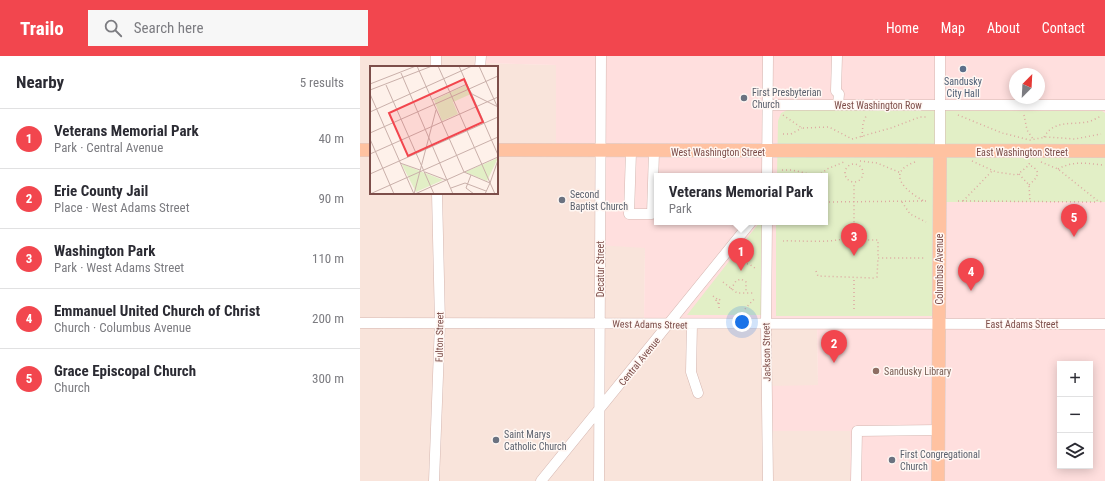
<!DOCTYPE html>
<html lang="en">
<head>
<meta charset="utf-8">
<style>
	:root { --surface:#fff; --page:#f7f7f7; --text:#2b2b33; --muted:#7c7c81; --line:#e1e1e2; --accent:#f2464e }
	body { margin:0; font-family:"Roboto Condensed",sans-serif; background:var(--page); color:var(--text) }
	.controls { position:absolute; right:12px; bottom:12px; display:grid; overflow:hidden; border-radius:0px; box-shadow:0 2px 10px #0003 }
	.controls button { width:36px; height:36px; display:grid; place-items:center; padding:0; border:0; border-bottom:1px solid var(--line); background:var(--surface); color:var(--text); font:20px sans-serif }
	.compass { position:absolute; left:649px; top:12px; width:36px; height:36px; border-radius:50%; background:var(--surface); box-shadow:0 2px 10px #0003; rotate:24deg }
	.you { position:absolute; left:382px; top:266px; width:14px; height:14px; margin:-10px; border:3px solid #fff; border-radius:50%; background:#1a73e8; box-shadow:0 0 0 6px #1a73e833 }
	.badge { display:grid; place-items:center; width:26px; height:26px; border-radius:50%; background:var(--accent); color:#fff; font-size:13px; font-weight:700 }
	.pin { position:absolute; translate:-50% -33px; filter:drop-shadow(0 1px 2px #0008) }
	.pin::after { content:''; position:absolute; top:21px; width:14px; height:12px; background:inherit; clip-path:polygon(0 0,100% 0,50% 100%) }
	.popup { position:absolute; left:294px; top:117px; width:174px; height:52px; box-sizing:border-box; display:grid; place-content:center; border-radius:0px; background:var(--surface); filter:drop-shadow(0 1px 3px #0005); font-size:13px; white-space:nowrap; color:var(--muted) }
	.popup b { font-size:15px; color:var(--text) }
	.popup::after { content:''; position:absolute; left:50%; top:100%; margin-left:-8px; border:8px solid transparent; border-top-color:var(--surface) }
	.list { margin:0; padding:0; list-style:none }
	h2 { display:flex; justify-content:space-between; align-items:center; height:52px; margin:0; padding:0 16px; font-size:17px }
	h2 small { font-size:13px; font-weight:400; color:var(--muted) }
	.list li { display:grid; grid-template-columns:26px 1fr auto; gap:12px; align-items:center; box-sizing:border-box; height:60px; padding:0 16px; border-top:1px solid var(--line) }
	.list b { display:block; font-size:15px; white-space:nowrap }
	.list p { margin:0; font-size:13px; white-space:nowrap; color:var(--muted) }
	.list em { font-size:13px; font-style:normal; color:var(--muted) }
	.icon { flex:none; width:22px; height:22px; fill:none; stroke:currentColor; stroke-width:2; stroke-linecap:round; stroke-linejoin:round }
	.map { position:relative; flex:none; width:745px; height:425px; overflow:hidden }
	header { display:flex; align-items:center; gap:24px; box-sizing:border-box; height:56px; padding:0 20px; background:var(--accent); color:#fff }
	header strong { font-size:19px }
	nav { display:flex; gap:22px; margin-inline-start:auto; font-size:14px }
	.search { width:280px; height:36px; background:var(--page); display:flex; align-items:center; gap:10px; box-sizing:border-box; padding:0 14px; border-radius:0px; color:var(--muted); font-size:15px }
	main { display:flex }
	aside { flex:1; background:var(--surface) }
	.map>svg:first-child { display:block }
	.residential { fill:#f9e4db; fill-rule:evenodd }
	.commercial { fill:#ffdfde; fill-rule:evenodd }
	.green { fill:#e2efc6 }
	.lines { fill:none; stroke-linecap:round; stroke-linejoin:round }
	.minor-casing { stroke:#d5b7b1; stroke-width:11 }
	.major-casing { stroke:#dbcdcc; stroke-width:14 }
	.path { stroke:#dda8a1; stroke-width:1.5; stroke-dasharray:1 3; stroke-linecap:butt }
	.minor { stroke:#fff; stroke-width:10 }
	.major { stroke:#ffc2a1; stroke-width:13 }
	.service-dot { fill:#5c6f8a; stroke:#fff7f3; stroke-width:1.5 }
	.worship-dot { fill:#6b7280; stroke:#fff7f3; stroke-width:1.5 }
	.education-dot { fill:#8d6e63; stroke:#fff7f3; stroke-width:1.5 }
	.labels { text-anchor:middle; stroke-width:3; stroke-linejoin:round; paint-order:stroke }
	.service-label { font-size:10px; fill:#4e5e75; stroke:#fff7f3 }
	.worship-label { font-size:10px; fill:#5b616d; stroke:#fff7f3; text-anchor:start }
	.street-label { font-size:10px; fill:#7d4e4a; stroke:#fff7f3 }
	.education-label { font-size:10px; fill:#785e54; stroke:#fff7f3; text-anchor:start }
	.inset-road { fill:none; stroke:#cab0aa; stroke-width:1 }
	.view { fill:#f2464e; fill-opacity:0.15; stroke:#f2464e; stroke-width:2 }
	.inset-edge { fill:none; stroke:#7d4e4a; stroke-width:2 }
</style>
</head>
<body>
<header>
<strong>Trailo</strong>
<div class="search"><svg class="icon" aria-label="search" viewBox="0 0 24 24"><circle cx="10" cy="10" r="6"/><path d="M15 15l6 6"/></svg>Search here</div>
<nav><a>Home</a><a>Map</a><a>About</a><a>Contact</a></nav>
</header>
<main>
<aside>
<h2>Nearby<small>5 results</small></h2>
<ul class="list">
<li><span class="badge">1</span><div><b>Veterans Memorial Park</b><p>Park · Central Avenue</p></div><em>40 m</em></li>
<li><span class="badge">2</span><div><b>Erie County Jail</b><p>Place · West Adams Street</p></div><em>90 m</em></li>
<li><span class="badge">3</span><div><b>Washington Park</b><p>Park · West Adams Street</p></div><em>110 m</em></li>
<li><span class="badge">4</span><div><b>Emmanuel United Church of Christ</b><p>Church · Columbus Avenue</p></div><em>200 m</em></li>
<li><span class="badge">5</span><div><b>Grace Episcopal Church</b><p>Church</p></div><em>300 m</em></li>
</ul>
</aside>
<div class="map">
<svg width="745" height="425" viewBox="0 0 745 425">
	<rect width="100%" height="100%" fill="#fef1ea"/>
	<path class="residential" d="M0 0H115L116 7 197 9 196 93 236 94 285 192 284 265 457 266 458 329 410 375H490V425H0ZM11 11H137V137H11Z"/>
	<path class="commercial" d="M115 0H745V425H490V375H410L408 330 458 329 457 266 284 265 285 192 237 189 236 94 196 93V9L115 7ZM655 18H679V42H655ZM297 120H465V166H297ZM700 308H730V410H700Z"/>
	<path class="green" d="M427 54 742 55 745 57V146H573L572 260H416V166H465V120H417L418 65 421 57Z
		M399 167 402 168 401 259H327Z"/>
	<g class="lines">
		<g class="minor-casing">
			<path id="minor" d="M477 0 476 35 479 38 478 49
				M580 0V96
				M76 11V0
				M120 11 121 0
				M408 49H745
				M271 96 269 158H292L294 96
				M407 120 408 0
				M407 166 406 268 408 425
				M0 267 745 268
				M332 268 331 316 338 337
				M74 425 80 267 77 137
				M181 425 391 166
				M239 425 241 0
				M496 425 497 375 579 374"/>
		</g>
		<g class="major-casing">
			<path id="major" d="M0 94H11
				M137 94 745 95
				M578 425 580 96"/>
		</g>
		<path class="path" d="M423 59 442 72 469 71 492 83 531 72 560 61H567
			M598 59 642 77 670 84 686 81 715 83 741 78
			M664 59 667 74 673 83
			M423 78H431L442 72
			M502 81 503 67 507 58
			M684 81C694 64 710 69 727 66 732 65 737 62 741 60
			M500 105 517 107 541 117
			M612 105 636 116 657 119 669 109 670 105
			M555 106C524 117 547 136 564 145
			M681 106 698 113 738 145 742 146
			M485 117a9 9 0 1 1 18 0a9 9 0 1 1-18 0Z
			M698 113C712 105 726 107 742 109
			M422 114H432L458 120
			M659 118 669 129 670 146
			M458 120 467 113 484 106
			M669 129C677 122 683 115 669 109
			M598 145 738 146
			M603 145 632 115
			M465 146 566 145
			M542 146 550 158 566 166
			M494 178 503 184H518V202H566
			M423 185C439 184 482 189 494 178V127
			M379 207 389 208 395 212
			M456 215 458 220 513 222 517 221 518 202
			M363 226 377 237H395
			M371 233 376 225 381 223 386 226V237
			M353 240 357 243
			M356 245a2 2 0 1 1 4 0a2 2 0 1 1-4 0Z
			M359 247V253
			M385 253 395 242
			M494 253V222"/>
		<use href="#minor" class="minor"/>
		<use href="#major" class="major"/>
	</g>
	<circle class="service-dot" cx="603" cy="13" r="4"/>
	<g class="worship-dot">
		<circle cx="384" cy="42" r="4"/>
		<circle cx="202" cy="144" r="4"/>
		<circle cx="136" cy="384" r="4"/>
		<circle cx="532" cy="404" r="4"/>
	</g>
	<circle class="education-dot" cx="516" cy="315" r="4"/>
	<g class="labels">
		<g class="service-label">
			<text x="603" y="29">Sandusky<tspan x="603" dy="12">City Hall</tspan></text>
		</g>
		<g class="worship-label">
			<text x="392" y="40">First Presbyterian<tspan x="392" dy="12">Church</tspan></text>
			<text x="210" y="142">Second<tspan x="210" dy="12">Baptist Church</tspan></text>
			<text x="144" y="382">Saint Marys<tspan x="144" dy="12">Catholic Church</tspan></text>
			<text x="540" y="402">First Congregational<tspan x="540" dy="12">Church</tspan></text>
		</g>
		<g class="street-label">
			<text x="518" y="53">West Washington Row</text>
			<text x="358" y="100">West Washington Street</text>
			<text x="662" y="100">East Washington Street</text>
			<text transform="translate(240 213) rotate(-90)" y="4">Decatur Street</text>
			<text transform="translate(579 213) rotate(-90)" y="4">Columbus Avenue</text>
			<text transform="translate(290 268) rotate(1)" y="4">West Adams Street</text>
			<text x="662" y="272">East Adams Street</text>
			<text transform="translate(79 281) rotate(-89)" y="4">Fulton Street</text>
			<text transform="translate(406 296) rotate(-91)" y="4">Jackson Street</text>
			<text transform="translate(279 305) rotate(-51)" y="4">Central Avenue</text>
		</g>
		<g class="education-label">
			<text x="524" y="319">Sandusky Library</text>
		</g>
	</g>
	<g transform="translate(10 10)">
		<rect width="128" height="128" fill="#fef1ea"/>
		<path d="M96 19 101 28 83 36 88 48 72 55 64 34ZM128 92 117 115 95 106ZM32 99V98L73 114 46 126Z" fill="#e2efc6"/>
		<path class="inset-road" d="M47 0 94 106 120 117 128 94M68 0 82 31M89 0 99 23 128 10M109 0 127 40M31 7 83 128M0 18 46 0M16 19 64 128M0 24 62 0M0 28 44 128M102 29 128 89M82 31 125 128M62 34 97 18M0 46 102 0M0 67 99 23 102 28 128 41M0 73 24 128M0 88 128 31M30 97 50 104M55 106 76 114M0 108 128 51M101 109 96 122 104 128M81 122 95 117 116 125M0 128 128 71M44 128 66 44M45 128 128 91M115 128 120 117"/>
		<path class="view" d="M94 13 113 56 38 90 19 47Z"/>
		<rect width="128" height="128" class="inset-edge"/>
	</g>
</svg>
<div class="controls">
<button>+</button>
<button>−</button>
<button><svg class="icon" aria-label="layers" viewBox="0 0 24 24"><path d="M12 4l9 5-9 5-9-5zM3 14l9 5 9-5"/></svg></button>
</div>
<svg class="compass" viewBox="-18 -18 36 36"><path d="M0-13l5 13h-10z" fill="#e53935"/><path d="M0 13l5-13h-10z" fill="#7c7c81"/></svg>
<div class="you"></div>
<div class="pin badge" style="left:381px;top:215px">1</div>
<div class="popup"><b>Veterans Memorial Park</b>Park</div>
<div class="pin badge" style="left:474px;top:307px">2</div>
<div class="pin badge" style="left:494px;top:200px">3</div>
<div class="pin badge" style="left:611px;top:235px">4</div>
<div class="pin badge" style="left:714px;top:181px">5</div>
</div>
</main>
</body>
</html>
